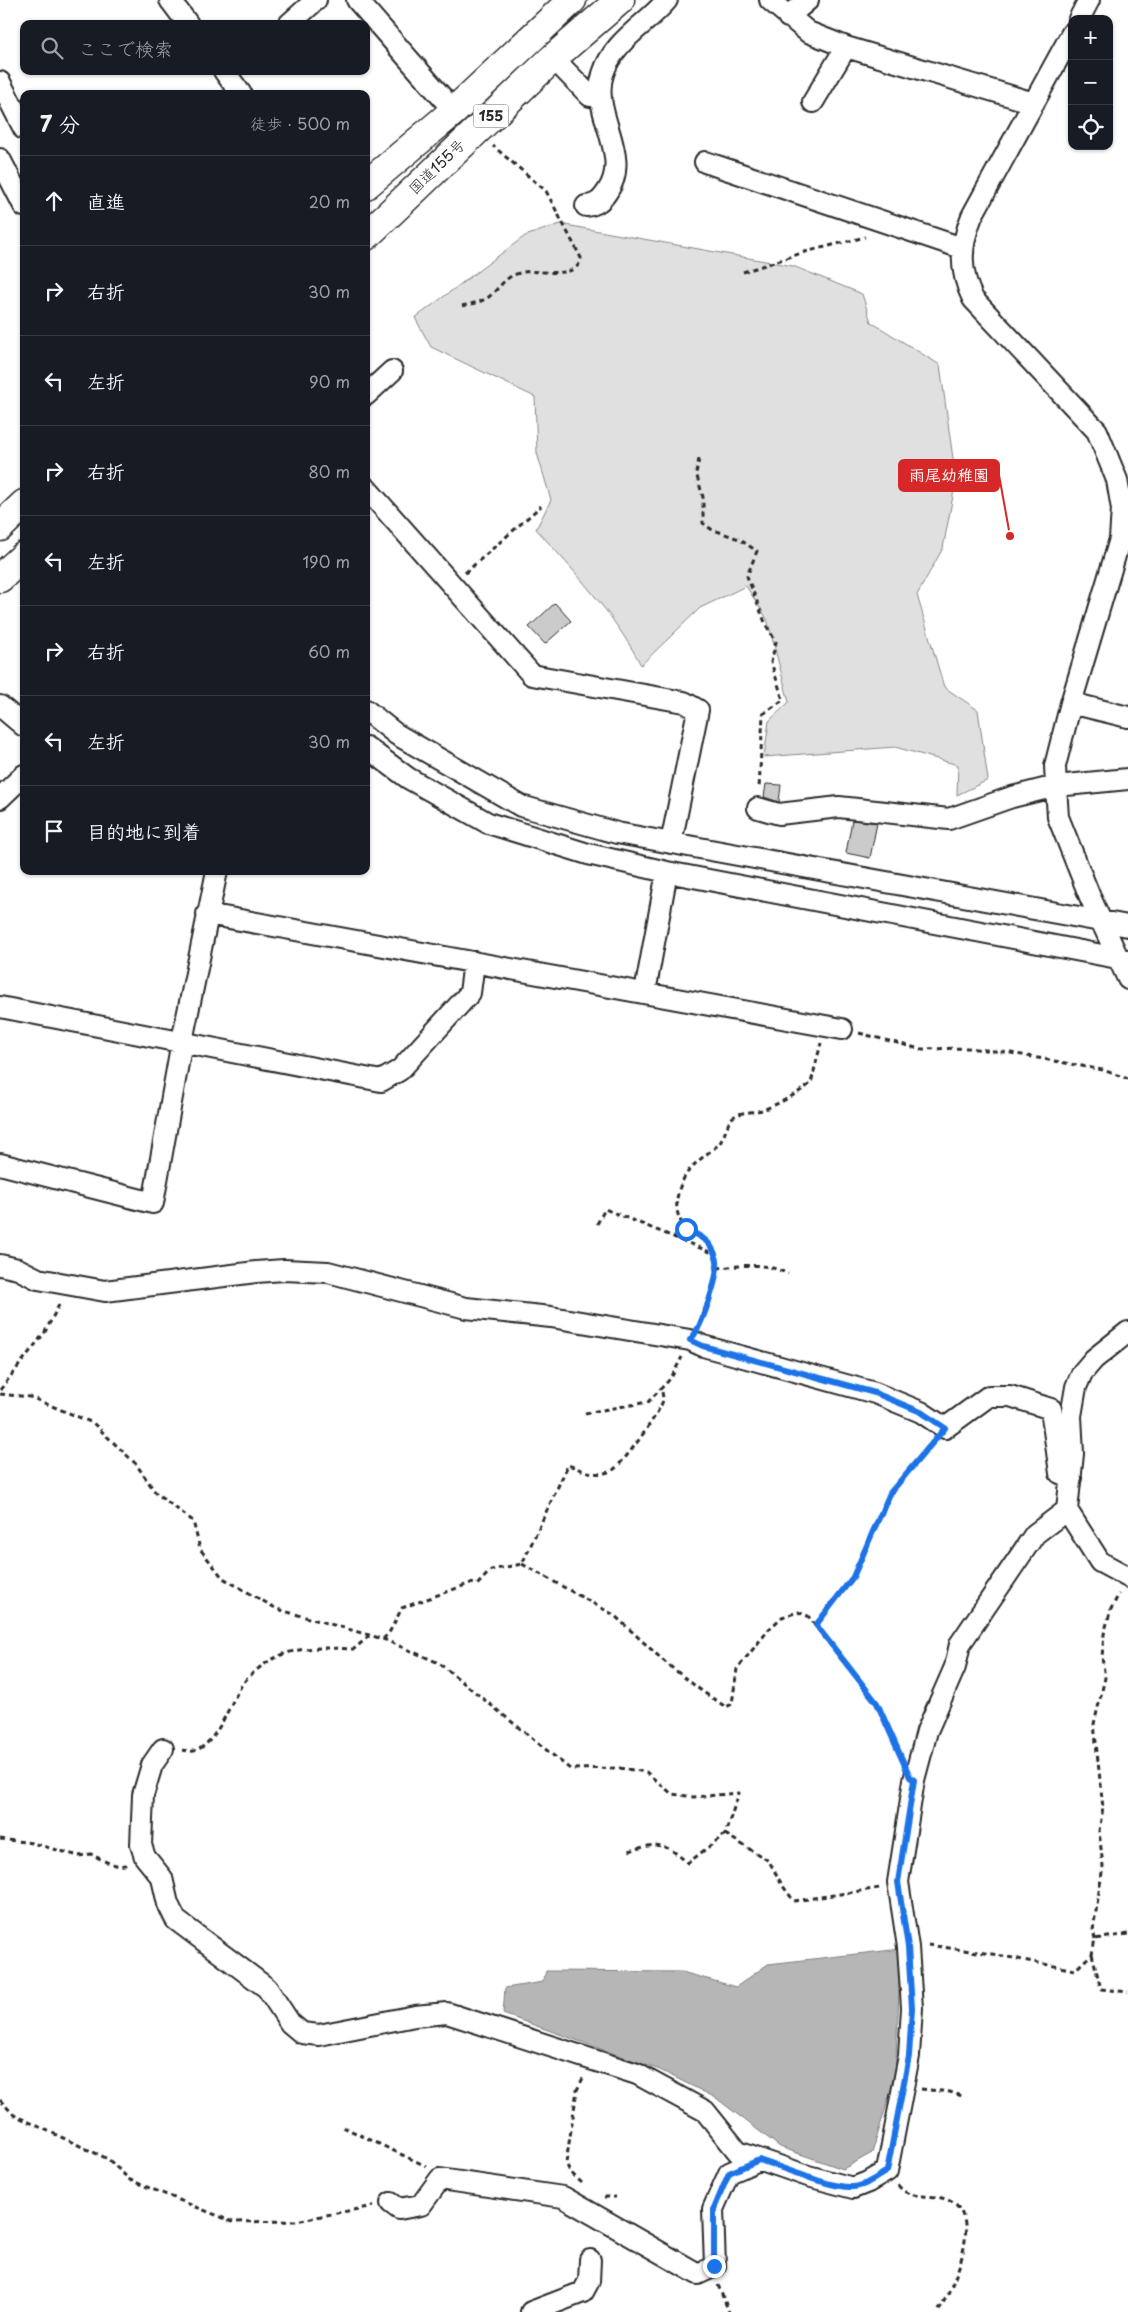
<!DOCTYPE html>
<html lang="ja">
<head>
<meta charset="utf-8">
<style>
	:root { --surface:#171b24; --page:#242831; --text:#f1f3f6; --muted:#9ea1a6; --line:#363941 }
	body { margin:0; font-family:"Playpen Sans","Klee One",sans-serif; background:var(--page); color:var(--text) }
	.controls { position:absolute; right:15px; top:15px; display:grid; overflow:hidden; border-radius:10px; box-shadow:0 1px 4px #0004 }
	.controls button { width:45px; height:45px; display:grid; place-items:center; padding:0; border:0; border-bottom:1px solid var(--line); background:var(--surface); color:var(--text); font:25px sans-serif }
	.stop { position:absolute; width:15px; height:15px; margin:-11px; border:4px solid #1a73e8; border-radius:50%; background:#fff }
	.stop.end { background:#1a73e8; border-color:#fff; box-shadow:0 1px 5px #0008 }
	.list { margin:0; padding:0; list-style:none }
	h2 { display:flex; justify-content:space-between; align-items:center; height:65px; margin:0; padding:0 20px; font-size:21px }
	h2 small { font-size:16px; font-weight:400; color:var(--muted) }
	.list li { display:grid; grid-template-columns:32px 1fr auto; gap:15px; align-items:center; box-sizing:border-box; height:90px; padding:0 20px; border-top:1px solid var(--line) }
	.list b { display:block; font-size:19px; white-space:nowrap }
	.list em { font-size:16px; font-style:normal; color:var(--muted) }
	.icon { flex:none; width:28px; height:28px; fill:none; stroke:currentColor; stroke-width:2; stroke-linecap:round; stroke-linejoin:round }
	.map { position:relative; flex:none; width:1128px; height:2312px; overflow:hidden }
	.search { position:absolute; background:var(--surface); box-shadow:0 1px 4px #0004; left:20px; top:20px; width:350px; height:55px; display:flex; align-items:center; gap:12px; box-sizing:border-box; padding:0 18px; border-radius:10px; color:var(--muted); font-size:19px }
	.panel { position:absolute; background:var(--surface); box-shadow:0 1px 4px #0004; left:20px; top:90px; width:350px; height:785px; border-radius:10px }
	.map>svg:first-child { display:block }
	.green { fill:#e0e0e0; stroke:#868686 }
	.water { fill:#b6b6b6; stroke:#7e7e7e }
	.building { fill:#cbcbcb; stroke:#2b2b2b }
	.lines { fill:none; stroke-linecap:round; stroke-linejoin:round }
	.minor-casing { stroke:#2b2b2b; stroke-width:24 }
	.highway-casing { stroke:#2b2b2b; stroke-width:31 }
	.path { stroke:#2b2b2b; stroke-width:3; stroke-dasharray:5 4; stroke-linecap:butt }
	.minor { stroke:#fff; stroke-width:20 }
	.highway { stroke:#fff; stroke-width:28 }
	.route { stroke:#1a73e8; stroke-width:6 }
	.labels { text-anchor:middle; stroke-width:4.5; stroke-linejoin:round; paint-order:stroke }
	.shield { fill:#fff; stroke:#6b6b6b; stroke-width:1 }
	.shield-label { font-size:14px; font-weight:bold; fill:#2b2b2b }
	.street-label { font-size:15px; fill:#2b2b2b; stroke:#fff }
	.leader { fill:none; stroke:#d62828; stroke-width:2 }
	.callout-dot { fill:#d62828; stroke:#fff; stroke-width:2 }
	.callout { fill:#d62828; stroke:#d62828; stroke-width:2 }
	.callout-label { font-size:16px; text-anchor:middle; font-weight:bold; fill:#fff }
</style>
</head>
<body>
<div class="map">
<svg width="1128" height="2312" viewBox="0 0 1128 2312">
	<rect width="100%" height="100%" fill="#fff"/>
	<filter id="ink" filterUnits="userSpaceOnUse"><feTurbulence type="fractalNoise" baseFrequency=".02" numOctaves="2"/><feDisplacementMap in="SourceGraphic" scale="10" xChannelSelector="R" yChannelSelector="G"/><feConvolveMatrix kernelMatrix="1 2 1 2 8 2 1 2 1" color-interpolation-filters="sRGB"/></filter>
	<g filter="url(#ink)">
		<path class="green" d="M560 224 793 266 862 294 871 322 940 365 956 480 943 548 917 595 944 687 978 710 988 780 957 795 958 765 895 747 764 757 769 721 789 702 767 619 746 586 700 608 641 665C614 614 575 572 536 529L551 500 537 453 535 397 431 347 415 318 525 236Z"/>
		<path class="water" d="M901 1949 895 2077 872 2153 843 2169 780 2147 716 2098 660 2070 503 2014 505 1988 543 1982 546 1971 682 1972 736 1987 768 1964Z"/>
		<path class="building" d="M555 603 571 621 545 644 529 627Z
			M766 784 781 785 779 802 764 797Z
			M852 820 877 823 870 858 846 853Z"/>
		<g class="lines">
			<g class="minor-casing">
				<path id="minor" d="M170 0 188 24
					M357 0 454 111
					M770 0 808 32 846 47 1034 103
					M788 17 808 0
					M1079 19 1089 0
					M289 24 316 0
					M1072 33 972 216C960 246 959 270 973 299L1097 431 1117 480 1122 509 1120 539 1071 703 1055 766 1056 786 1058 817 1090 897 1128 979
					M553 58 590 96 600 94
					M224 71 241 94
					M0 82 24 129
					M813 102 846 47
					M0 159 24 206
					M705 162 962 248
					M586 206C596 205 601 201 607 192 633 155 590 114 603 74 613 41 645 26 667 0
					M366 395 392 371
					M366 488 532 675 684 702 698 710 671 843
					M1071 703 1128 717
					M0 706 24 726
					M366 710 396 734 521 806 617 833 1128 926
					M366 747 408 778 488 823 588 854 667 872 1128 960
					M0 798 24 775
					M758 808 779 814 839 807 949 819 1012 797 1056 786 1128 779
					M207 914 842 1029
					M645 992 667 872
					M0 1007 381 1081 400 1070 470 993 474 962
					M0 1164 153 1203 182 1041 217 871
					M0 1265 18 1269 38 1279 105 1291 256 1272 284 1270 328 1272 466 1308 551 1317 690 1340 703 1346 875 1393 921 1412 945 1428 989 1396H1010L1051 1409 1060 1473 1071 1478
					M1128 1332 1094 1359 1082 1373 1076 1387 1071 1416 1073 1454 1067 1510 1100 1562 1128 1577
					M163 1749 152 1765 143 1795 141 1845 145 1857 162 1878 168 1904 176 1920 267 1988 290 2023 302 2033 319 2035 415 2016 447 2013 637 2074 705 2111 738 2152 808 2176 853 2188 868 2182 887 2171 909 2056 912 2008 908 1947 898 1882 914 1780 927 1731 955 1667 960 1644 1035 1534 1067 1510
					M391 2203 399 2209 421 2205 440 2179 563 2197 698 2274 715 2266 713 2209 729 2173 759 2160
					M531 2312 583 2292 589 2281 590 2260"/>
			</g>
			<g class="highway-casing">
				<path id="highway" d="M366 185 454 111 572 0
					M366 236 553 58 620 0
					M0 527 24 504
					M0 578 24 556"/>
			</g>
			<path class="path" d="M743 272 805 252 865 237
				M462 306C470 304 484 302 491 295 502 285 506 275 524 272 542 269 577 281 581 258L546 191 493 146
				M699 459 696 473 703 497V523L711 529 739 539 757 551 747 576 766 625 776 642 771 662 783 700 763 714 759 789
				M465 573 541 506
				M859 1033 920 1049 968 1048 1011 1053 1103 1070 1128 1079
				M597 1224 605 1209 715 1254
				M717 1268C743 1266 763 1261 788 1274
				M700 1323C706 1305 717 1283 717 1265 718 1243 699 1240 687 1229 673 1217 675 1195 683 1180 690 1165 706 1155 718 1145 725 1138 726 1125 732 1118 740 1111 752 1113 762 1110 775 1106 801 1092 811 1083L821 1043
				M0 1390 45 1332 60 1303
				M0 1394 30 1397 93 1423 136 1464 156 1493 193 1521 200 1549 223 1578 277 1609 383 1639 439 1663 570 1769 619 1768 646 1772 672 1794 694 1797 739 1793 725 1834 688 1863C661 1840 658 1843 626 1852
				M585 1413 648 1402 671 1378 682 1357
				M522 1564 614 1615 666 1663 703 1692 726 1707 732 1704 737 1669 770 1628 782 1617 798 1612 808 1616 877 1703 900 1755
				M816 1625 853 1577 890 1493 933 1442
				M383 1639 389 1633 402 1608 471 1583 477 1585 491 1570 522 1564 568 1465C582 1470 598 1478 613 1470 623 1464 661 1411 663 1400 663 1396 662 1392 661 1388
				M182 1750C187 1751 193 1752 197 1750 217 1741 229 1706 240 1688 245 1678 262 1665 271 1660 297 1645 325 1648 354 1649L369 1636
				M725 1834 769 1861 782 1885 794 1901 880 1888
				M0 1839 32 1843 79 1856 91 1854C103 1860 115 1869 128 1864
				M1095 1939 1093 1930 1103 1866 1099 1831 1103 1808 1094 1724 1105 1678 1102 1657 1104 1634 1111 1609 1119 1594
				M928 1945 992 1954 1075 1970 1092 1954 1095 1939 1128 1934
				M1092 1954 1101 1989 1128 1992
				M921 2089 950 2092 965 2097
				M0 2100 14 2115 108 2159 130 2180 233 2222 296 2221 373 2206
				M343 2127 426 2166
				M582 2183 570 2172 566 2163 577 2090 584 2076
				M898 2185C909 2201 928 2193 945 2199 987 2213 954 2286 938 2312
				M604 2197H616
				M718 2285 729 2312"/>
			<use href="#minor" class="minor"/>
			<use href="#highway" class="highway"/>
		</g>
	</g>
	<g class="lines" filter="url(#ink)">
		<path class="route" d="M686 1229C696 1234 708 1239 713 1250 715 1254 718 1261 717 1265 717 1281 701 1330 690 1340L703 1346 875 1393 921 1412 945 1428 890 1493 853 1577 816 1625 877 1703 910 1777 914 1780 898 1882 908 1947 912 2008 909 2056 887 2171C877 2177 864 2187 852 2187 831 2188 781 2167 759 2160L729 2173 714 2209V2266"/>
	</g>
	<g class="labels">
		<rect class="shield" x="473.5" y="104.5" width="35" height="23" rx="4"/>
		<g class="shield-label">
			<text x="491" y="121">155</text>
		</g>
		<g class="street-label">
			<text transform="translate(437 167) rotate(-44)" y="5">国道155号</text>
		</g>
	</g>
	<path class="leader" d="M1010 536L999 475"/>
	<circle class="callout-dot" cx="1010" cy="536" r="5"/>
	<rect class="callout" x="899" y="460" width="100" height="31" rx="5"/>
	<g class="callout-label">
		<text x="949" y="481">雨尾幼稚園</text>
	</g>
</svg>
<div class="controls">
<button>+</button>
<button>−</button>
<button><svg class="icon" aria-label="locate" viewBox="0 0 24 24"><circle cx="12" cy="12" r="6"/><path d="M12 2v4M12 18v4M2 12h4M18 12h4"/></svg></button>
</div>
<div class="stop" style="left:686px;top:1229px"></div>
<div class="stop end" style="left:714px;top:2266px"></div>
<div class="search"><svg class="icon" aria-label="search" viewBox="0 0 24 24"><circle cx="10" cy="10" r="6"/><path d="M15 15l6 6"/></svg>ここで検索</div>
<section class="panel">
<h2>7 分<small>徒歩 · 500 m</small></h2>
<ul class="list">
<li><svg class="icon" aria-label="ahead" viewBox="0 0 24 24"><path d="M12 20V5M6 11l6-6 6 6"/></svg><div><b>直進</b></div><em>20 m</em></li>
<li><svg class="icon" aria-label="right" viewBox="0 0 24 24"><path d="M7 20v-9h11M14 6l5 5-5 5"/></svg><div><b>右折</b></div><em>30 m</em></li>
<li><svg class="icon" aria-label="left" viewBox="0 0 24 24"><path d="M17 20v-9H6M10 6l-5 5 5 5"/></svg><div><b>左折</b></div><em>90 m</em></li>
<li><svg class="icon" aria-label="right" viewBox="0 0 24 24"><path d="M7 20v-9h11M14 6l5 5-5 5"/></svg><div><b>右折</b></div><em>80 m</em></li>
<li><svg class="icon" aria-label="left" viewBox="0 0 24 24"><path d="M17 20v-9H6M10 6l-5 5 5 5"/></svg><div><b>左折</b></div><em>190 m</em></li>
<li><svg class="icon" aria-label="right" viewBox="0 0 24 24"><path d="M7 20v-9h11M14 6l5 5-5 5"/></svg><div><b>右折</b></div><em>60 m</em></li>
<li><svg class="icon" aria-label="left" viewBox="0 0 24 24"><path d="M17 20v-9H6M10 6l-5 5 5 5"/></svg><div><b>左折</b></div><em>30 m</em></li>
<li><svg class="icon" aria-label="arrive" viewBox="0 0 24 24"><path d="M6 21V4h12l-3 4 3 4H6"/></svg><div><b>目的地に到着</b></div></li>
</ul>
</section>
</div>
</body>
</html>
